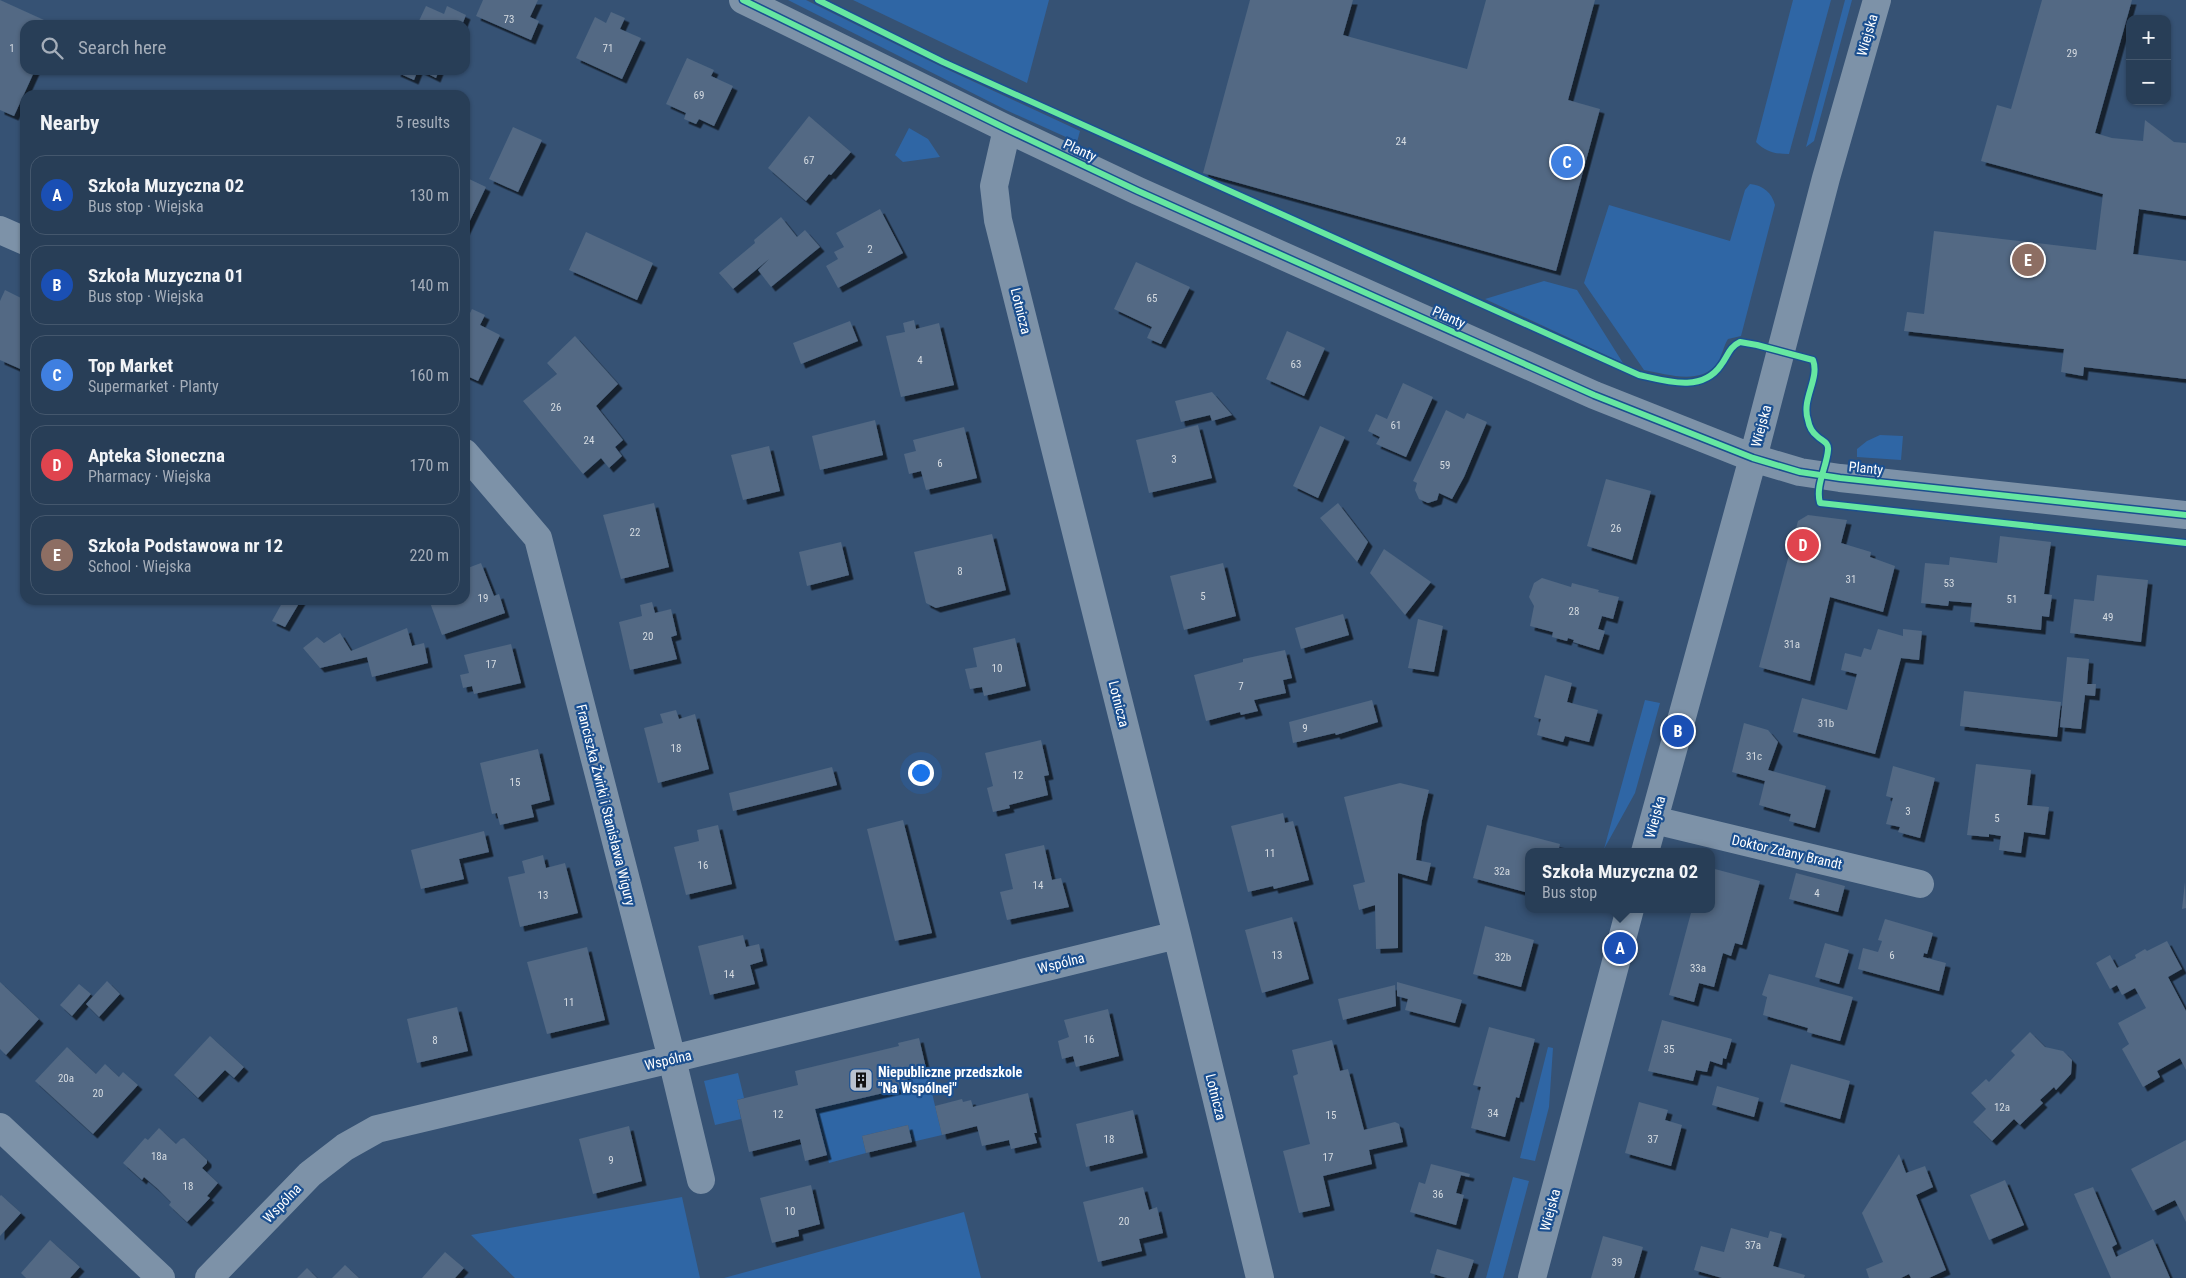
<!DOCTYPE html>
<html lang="en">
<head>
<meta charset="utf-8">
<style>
	:root { --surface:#283e57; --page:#30455d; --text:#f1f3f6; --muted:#a5aeba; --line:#44576d; --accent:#b9c2ce }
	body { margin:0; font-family:"Roboto Condensed",sans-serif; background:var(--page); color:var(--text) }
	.controls { position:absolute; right:15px; top:15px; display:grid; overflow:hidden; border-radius:10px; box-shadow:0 1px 4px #0004 }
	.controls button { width:45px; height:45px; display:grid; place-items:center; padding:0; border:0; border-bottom:1px solid var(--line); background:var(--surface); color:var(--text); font:25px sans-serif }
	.you { position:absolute; left:920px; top:772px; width:18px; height:18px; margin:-12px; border:4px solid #fff; border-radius:50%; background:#1a73e8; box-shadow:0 0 0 8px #1a73e833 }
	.badge { display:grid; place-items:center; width:32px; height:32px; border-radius:50%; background:var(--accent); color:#fff; font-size:16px; font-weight:700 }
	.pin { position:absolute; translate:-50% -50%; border:2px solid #fff; box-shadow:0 1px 5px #0006 }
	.popup { position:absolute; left:1525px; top:848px; width:190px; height:65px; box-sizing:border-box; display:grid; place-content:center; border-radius:10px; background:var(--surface); filter:drop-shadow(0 1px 4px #0005); font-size:16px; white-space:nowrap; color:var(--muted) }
	.popup b { font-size:19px; color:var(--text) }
	.popup::after { content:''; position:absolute; left:50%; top:100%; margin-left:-10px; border:10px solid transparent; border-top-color:var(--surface) }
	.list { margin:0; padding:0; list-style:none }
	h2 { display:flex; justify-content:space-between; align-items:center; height:65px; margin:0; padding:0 20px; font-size:21px }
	h2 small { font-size:16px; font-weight:400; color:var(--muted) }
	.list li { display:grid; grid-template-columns:32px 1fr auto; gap:15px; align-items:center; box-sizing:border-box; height:80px; margin:0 10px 10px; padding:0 10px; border:1px solid var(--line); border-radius:15px }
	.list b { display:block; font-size:19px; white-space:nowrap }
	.list p { margin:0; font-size:16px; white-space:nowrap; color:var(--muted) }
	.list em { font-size:16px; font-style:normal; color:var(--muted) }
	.icon { flex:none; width:28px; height:28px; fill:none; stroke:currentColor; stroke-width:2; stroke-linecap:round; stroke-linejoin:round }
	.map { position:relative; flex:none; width:2186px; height:1278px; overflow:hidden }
	.search { position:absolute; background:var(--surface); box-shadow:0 1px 4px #0004; left:20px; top:20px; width:450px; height:55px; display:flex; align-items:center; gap:12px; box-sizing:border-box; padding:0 18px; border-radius:15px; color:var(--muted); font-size:19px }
	.panel { position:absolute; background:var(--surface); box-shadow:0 1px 4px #0004; left:20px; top:90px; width:450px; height:515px; border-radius:15px }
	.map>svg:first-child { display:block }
	.green { fill:#2f66a5 }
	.building { fill:#526984; filter:url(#shadow) }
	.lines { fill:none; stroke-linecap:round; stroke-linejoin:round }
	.minor { stroke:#7d92a8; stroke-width:28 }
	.cycleway-casing { stroke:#1b4f8f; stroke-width:9 }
	.cycleway { stroke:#66e7a1; stroke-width:6 }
	.labels { text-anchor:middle; stroke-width:4.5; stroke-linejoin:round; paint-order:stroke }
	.number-label { font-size:11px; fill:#d4dae0 }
	.street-label { font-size:14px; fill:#fff; stroke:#1b4f8f }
	.poi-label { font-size:14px; font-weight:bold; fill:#fff; stroke:#1b4f8f; text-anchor:start }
</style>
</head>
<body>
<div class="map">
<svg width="2186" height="1278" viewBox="0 0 2186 1278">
	<defs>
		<filter id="shadow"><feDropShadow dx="4.5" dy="4.5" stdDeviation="0" flood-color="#0009"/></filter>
	</defs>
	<rect width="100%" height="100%" fill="#365274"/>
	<path class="green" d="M788 0H806L940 66 1080 131 1077 142 1006 110Z
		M853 0H1049L1027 83Z
		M1793 0H1831L1789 154C1775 154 1766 152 1756 142Z
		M1845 0H1852L1814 141 1806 147Z
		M909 128 928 139 940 157 903 162 895 155Z
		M1750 184C1763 185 1772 193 1775 205L1741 336 1728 339C1723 347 1722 357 1716 365 1699 385 1666 374 1644 370L1584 283 1609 205 1730 241 1745 190Z
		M1544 281 1577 290 1623 363 1485 299Z
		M1880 435 1903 436 1901 460 1857 457V449L1867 441Z
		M1645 700 1660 703 1635 793 1604 849Z
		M1548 1047 1553 1048 1549 1107 1535 1161 1520 1158Z
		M926 1068 942 1135 912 1142 908 1125 862 1136 866 1153 829 1163 815 1109 909 1087 906 1073Z
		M738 1073 744 1098 737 1100 741 1119 715 1125 704 1081Z
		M1513 1177 1529 1181 1503 1278H1486Z
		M682 1197 700 1278H515L471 1235Z
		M964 1212 981 1278H724Z"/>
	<path class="building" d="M0 0 55 25H25V70H35L14 116 0 110Z
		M483 0H538L530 17 539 21 531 40 476 16Z
		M1250 0H1353L1343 35 1467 69 1486 0H1595L1568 100 1600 109 1556 271 1203 173Z
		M2042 0H2132L2095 133 2112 138 2143 141 2145 120 2174 142 2186 143V216L2139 209 2133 254 2186 261V379L2084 367 2083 376 2061 372 2064 349 1904 331 1907 312 1924 314 1934 231 2096 250 2103 194 1981 161 1997 105 2011 109Z
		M426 6 444 14 447 6 466 15 462 25H417Z
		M611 12 625 18 620 29 641 38 622 79 576 58 595 17 606 23Z
		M687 58 714 70 711 76 733 86 714 126 699 119 696 124 684 119 686 113 666 104Z
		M397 70H418L414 80 396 72Z
		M420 70H439L436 78Z
		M809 116 851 152 831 175 829 174 806 201 768 168Z
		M513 127 542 140 518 192 489 179Z
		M467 178 486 187 465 231V182Z
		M880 209 903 253 838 288 826 266 838 259 834 252 844 247 836 233Z
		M781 217 797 237 805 230 820 247 771 287 758 270 769 259 733 289 719 273 755 243 754 240Z
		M586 232 653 263 637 300 569 270Z
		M1136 262 1190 287 1161 344 1147 338 1152 327 1114 309Z
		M5 290 25 300V311L21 319 25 321V371L0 360V301Z
		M472 309 485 315 480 325 500 335 478 381 465 375V318L467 319Z
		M914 320 916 329 939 323 954 385 901 397 886 336 905 332 903 323Z
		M850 321 858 341 801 364 793 343Z
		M1287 331 1325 348 1304 396 1266 379Z
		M575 336 618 384 596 406 623 440 615 447 622 456 609 468 601 458 583 474 523 401 557 374 547 363Z
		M1403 383 1433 397 1406 457 1376 444 1380 437 1368 431 1376 414 1387 419Z
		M1212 392 1232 415 1212 421 1210 415 1181 422 1175 401Z
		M1446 410 1464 419 1467 413 1487 422 1464 477 1452 499 1439 493 1437 500 1428 503 1419 499 1415 490 1417 483 1413 481Z
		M875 420 883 455 820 470 812 436Z
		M1198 425 1212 478 1149 493 1136 440Z
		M1320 426 1345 437 1318 498 1293 486Z
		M964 427 977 478 926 490 921 471 909 474 904 454 916 451 913 440Z
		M769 446 780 491 743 500 731 455Z
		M1606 479 1651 491 1632 560 1587 546Z
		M654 503 669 567 621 579 603 515Z
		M1338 503 1368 542 1357 562 1320 518Z
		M1808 515 1847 520 1841 543 1871 552 1870 557 1895 566 1883 612 1830 597 1810 681 1759 667 1798 521Z
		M992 534 1006 590 936 608 926 603 914 552Z
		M2000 536 2051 542 2044 594 2052 595 2049 617 2042 616 2041 630 1970 622 1972 603 1949 601 1948 606 1921 603 1925 563 1949 565 1950 557 1997 563Z
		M841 542 849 575 807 586 799 552Z
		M1384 549 1431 582 1405 615 1370 573Z
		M481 563 494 596 499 594 505 613 442 635 429 600H465V569Z
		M1223 563 1236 616 1184 630 1170 576Z
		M2097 575 2148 580 2141 642 2070 633 2074 599 2094 601Z
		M1542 578 1571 587 1572 583 1599 590 1598 592 1619 597 1613 619 1602 616 1598 629 1605 631 1599 650 1573 642 1574 640 1568 638 1567 641 1552 637 1553 632 1530 626 1534 606 1529 597 1534 583Z
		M276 600H301L285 627 272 621 282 603Z
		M652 602 655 613 671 609 677 635 671 637 677 659 630 670 619 622 642 616 640 605Z
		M1343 614 1349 635 1301 649 1295 628Z
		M1418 619 1443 626 1434 672 1408 668Z
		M407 628 412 646 424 643 428 663 372 677 367 657 320 668 303 648 317 637 324 643 340 633 351 651Z
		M1878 629 1903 636V629L1922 631 1919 660 1901 658 1875 754 1793 732 1802 698 1847 710 1857 674 1841 670 1845 653 1861 657 1864 648 1871 650Z
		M1015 638 1026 686 984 696 982 687 970 689 965 669 977 667 973 648Z
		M511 644 521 683 474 694 472 686 463 688 460 675 469 673 464 655Z
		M1285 650 1292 678 1283 680 1286 693 1254 700 1258 711 1241 715 1240 712 1206 721 1194 675 1243 662V659Z
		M2067 657 2089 659 2087 684H2096L2095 696 2085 695 2081 729 2060 727Z
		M1545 675 1572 683 1567 702 1598 710 1589 742 1565 736 1563 742 1537 735 1541 719 1534 717Z
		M1964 691 2061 702 2057 737 1960 726Z
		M1372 700 1378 722 1336 735 1335 733 1293 743 1289 722Z
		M676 710 679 719 695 714 709 769 658 783 644 728 663 723 660 714Z
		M1744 723 1768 730 1778 742 1768 770 1826 786 1815 828 1789 821 1791 814 1759 805 1765 781 1732 772Z
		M1041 740 1049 775 1044 776 1048 795 1009 805 1010 808 993 812 987 788 993 786 985 753Z
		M538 749 550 800 531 805 534 817 500 825 497 813 492 814 480 763Z
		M1976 764 2031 770 2027 805 2049 807 2045 835 2024 832 2021 853 1999 850 2001 836 1989 834V837L1967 835Z
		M1893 766 1935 778 1920 838 1898 832 1900 827 1886 824 1893 798 1886 796Z
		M832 767 837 785 733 811 729 793Z
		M1400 783 1429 790 1422 820 1416 860 1431 863 1427 881 1398 873V948L1376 949 1375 905 1359 910 1353 885 1365 882 1344 797Z
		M1283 813 1285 823 1293 821 1309 880 1274 889 1273 886 1248 892 1231 826Z
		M903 820 932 933 895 941 867 829Z
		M718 825 732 884 686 895 674 847 699 841 697 830Z
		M1487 825 1560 844 1558 852H1529V893L1473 878Z
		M484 831 489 852 459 859 464 879 421 889 411 850Z
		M1044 845 1052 880 1061 878 1069 907 1007 920 1000 892 1013 889 1005 854Z
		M543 855 546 868 565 863 578 913 520 927 508 877 525 873 522 861Z
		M1711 868 1760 881 1742 945 1735 943 1731 956 1723 953 1714 987 1699 983 1694 1002 1669 995 1692 909H1711Z
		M1796 873 1845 886 1838 912 1789 899Z
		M2185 882 2186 908 2182 909Z
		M1292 917 1309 979 1262 993 1245 930Z
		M1885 919 1933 933 1927 954 1924 953 1923 957 1946 963 1939 991 1858 969 1863 948 1878 952 1882 941 1878 940Z
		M1485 926 1534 940 1521 987 1473 974Z
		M743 935 746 947 759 944 763 961 750 965 755 984 710 995 698 946Z
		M2167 941 2182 969 2168 977 2186 1011V1070L2180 1058 2157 1071 2160 1077 2143 1087 2122 1049 2129 1044 2118 1023 2146 1008 2135 988 2122 995 2117 985 2110 989 2096 963 2110 955 2117 968 2136 958 2135 955 2145 949 2147 951Z
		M1825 943 1849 950 1839 984 1815 977Z
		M587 947 605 1020 547 1034 527 962Z
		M1769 974 1853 997 1840 1041 1807 1032 1808 1028 1763 1015 1767 997 1762 995Z
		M107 981 120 994 99 1017 86 1004Z
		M0 982 39 1019 6 1055 0 1049Z
		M1397 982 1462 1000 1455 1023 1405 1010 1408 999 1397 996Z
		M79 984 91 994 72 1016 60 1005Z
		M1395 985 1396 1006 1343 1020 1338 999Z
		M457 1007 468 1051 417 1063 407 1019Z
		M1108 1009 1119 1056 1076 1067 1073 1056 1062 1059 1058 1041 1069 1037 1064 1020Z
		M1662 1020 1732 1039 1726 1059 1723 1058 1722 1065 1710 1061 1707 1072 1696 1070 1693 1081 1648 1071Z
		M1489 1027 1535 1039 1519 1098 1516 1097 1505 1137 1471 1128 1481 1087 1473 1085Z
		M2030 1032 2045 1047 2063 1051 2072 1060 2071 1074 2056 1090 2054 1087 2040 1100 2043 1103 2020 1125 2014 1119 1992 1141 1973 1122 1986 1109 1971 1093 1986 1079 1989 1082 2015 1055 2011 1051Z
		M210 1036 244 1067 234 1078 225 1070 198 1098 174 1075Z
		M919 1038 926 1068 906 1073 909 1087 815 1109 827 1155 805 1161 800 1139 749 1152 737 1100 798 1085 795 1071 899 1046 898 1043Z
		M1332 1040 1340 1071 1348 1069 1364 1130 1395 1122 1399 1124 1403 1142 1369 1150 1372 1164 1323 1176 1330 1206 1299 1213 1283 1151 1310 1144 1293 1076 1298 1074 1292 1050Z
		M67 1047 96 1074 105 1064 119 1077 123 1072 138 1085 93 1134 35 1081Z
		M1791 1064 1850 1081 1840 1119 1780 1102Z
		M1717 1086 1759 1098 1754 1117 1712 1105Z
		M1028 1093 1037 1133H1034L1037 1143 1011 1149 1009 1140 982 1146 977 1126 942 1135 935 1106 962 1099 963 1102 971 1100 973 1107Z
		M1639 1102 1668 1110 1665 1120 1682 1125 1671 1166 1625 1153Z
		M1133 1110 1143 1153 1086 1167 1076 1124Z
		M908 1125 912 1142 866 1153 862 1136Z
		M629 1126 642 1181 593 1194 579 1139Z
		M159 1128 176 1144 181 1139 184 1138 207 1160V1163L202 1168 218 1183 207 1196 210 1198 187 1222 169 1205 171 1202 158 1189 144 1177 142 1180 123 1163 145 1138 148 1140Z
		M2186 1140V1222L2175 1200 2153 1211 2131 1169Z
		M1899 1154 1906 1173 1925 1166 1933 1187 1916 1195 1946 1270 1929 1278H1911L1909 1274 1901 1278H1869L1866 1269 1883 1262 1862 1213Z
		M1431 1164 1470 1174 1469 1177 1461 1175 1456 1193 1464 1195 1456 1225 1410 1212 1419 1182 1425 1184Z
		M2005 1180 2024 1225 1989 1240 1970 1195Z
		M811 1185 820 1224 798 1230 799 1236 772 1243 760 1198Z
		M1143 1187 1149 1210 1157 1207 1163 1233 1139 1239 1142 1251 1098 1262 1083 1202Z
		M2093 1187 2117 1244 2112 1247 2116 1257 2153 1239 2170 1278H2111L2074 1194Z
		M1 1195 21 1213 0 1236V1196Z
		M1731 1228 1768 1238 1770 1231 1782 1234 1773 1266 1805 1275 1804 1278H1722L1694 1270 1701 1246 1724 1252Z
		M1603 1236 1643 1247 1634 1278H1591Z
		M50 1240 80 1267 70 1278H26L21 1273Z
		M1437 1249 1474 1260 1468 1278H1447L1430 1273Z
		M445 1252 464 1268 455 1278H422Z
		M345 1265 359 1278H332Z
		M307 1268 317 1278H297Z"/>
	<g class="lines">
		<path class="minor" d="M743 0 1007 129 1138 191 1594 395 1753 458 1800 472 1840 478 2186 515
			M1007 129 994 186 998 220 1177 935 1260 1278
			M0 230 25 241
			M465 453 538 538 672 1059 701 1180
			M1654 820 1920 884
			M1645 852 1753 458 1826 178 1877 0
			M0 1127 161 1278
			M209 1278 310 1174 345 1147 377 1129 672 1059 1177 935
			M1532 1278 1630 909"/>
		<g class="cycleway-casing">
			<path id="cycleway" d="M743 0 1007 129 1138 191 1594 395 1753 458 1800 472 1840 478 2186 515
				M818 0 943 62 1639 375C1666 381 1702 393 1721 365 1728 356 1729 347 1740 342L1757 345 1813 360C1820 379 1801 399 1808 420 1809 426 1812 432 1817 436 1822 441 1829 442 1828 450 1827 466 1815 486 1820 503L2186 543"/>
		</g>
		<use href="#cycleway" class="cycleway"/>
	</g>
	<defs>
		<g id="building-square" transform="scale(1.25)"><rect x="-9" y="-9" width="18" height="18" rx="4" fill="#b9c2ce" stroke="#1b4f8f"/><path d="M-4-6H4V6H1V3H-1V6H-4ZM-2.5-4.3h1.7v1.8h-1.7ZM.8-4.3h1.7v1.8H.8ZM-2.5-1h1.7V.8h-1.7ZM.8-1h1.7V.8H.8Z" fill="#111"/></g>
	</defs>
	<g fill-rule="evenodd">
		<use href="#building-square" x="861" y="1080"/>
	</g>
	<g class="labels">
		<g class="number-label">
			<text x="509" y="23">73</text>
			<text x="12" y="52">1</text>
			<text x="608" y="52">71</text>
			<text x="2072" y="57">29</text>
			<text x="699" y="99">69</text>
			<text x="1401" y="145">24</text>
			<text x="809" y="164">67</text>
			<text x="870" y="253">2</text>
			<text x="1152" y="302">65</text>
			<text x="920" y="364">4</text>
			<text x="1296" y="368">63</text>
			<text x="556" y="411">26</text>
			<text x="1396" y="429">61</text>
			<text x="589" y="444">24</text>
			<text x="1174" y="463">3</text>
			<text x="940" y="467">6</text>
			<text x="1445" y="469">59</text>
			<text x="1616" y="532">26</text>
			<text x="635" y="536">22</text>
			<text x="960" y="575">8</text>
			<text x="1851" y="583">31</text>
			<text x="1949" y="587">53</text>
			<text x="1203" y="600">5</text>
			<text x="483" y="602">19</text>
			<text x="2012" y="603">51</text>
			<text x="1574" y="615">28</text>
			<text x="2108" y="621">49</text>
			<text x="648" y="640">20</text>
			<text x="1792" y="648">31a</text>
			<text x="491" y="668">17</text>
			<text x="997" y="672">10</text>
			<text x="1241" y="690">7</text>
			<text x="1826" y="727">31b</text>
			<text x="1305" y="732">9</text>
			<text x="676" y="752">18</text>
			<text x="1754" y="760">31c</text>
			<text x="1018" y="779">12</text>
			<text x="515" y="786">15</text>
			<text x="1908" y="815">3</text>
			<text x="1997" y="822">5</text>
			<text x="1270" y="857">11</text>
			<text x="703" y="869">16</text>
			<text x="1502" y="875">32a</text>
			<text x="1038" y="889">14</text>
			<text x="1817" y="897">4</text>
			<text x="543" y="899">13</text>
			<text x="1277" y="959">13</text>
			<text x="1892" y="959">6</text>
			<text x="1503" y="961">32b</text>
			<text x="1698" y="972">33a</text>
			<text x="729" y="978">14</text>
			<text x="569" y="1006">11</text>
			<text x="1089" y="1043">16</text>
			<text x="435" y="1044">8</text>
			<text x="1669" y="1053">35</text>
			<text x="66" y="1082">20a</text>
			<text x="98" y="1097">20</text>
			<text x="2002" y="1111">12a</text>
			<text x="1493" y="1117">34</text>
			<text x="778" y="1118">12</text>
			<text x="1331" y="1119">15</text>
			<text x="1109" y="1143">18</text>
			<text x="1653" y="1143">37</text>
			<text x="159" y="1160">18a</text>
			<text x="1328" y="1161">17</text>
			<text x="611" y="1164">9</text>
			<text x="188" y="1190">18</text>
			<text x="1438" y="1198">36</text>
			<text x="790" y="1215">10</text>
			<text x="1124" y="1225">20</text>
			<text x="1753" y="1249">37a</text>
			<text x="1617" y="1266">39</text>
		</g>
		<g class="street-label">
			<text transform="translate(1867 35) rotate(-74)" y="5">Wiejska</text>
			<text transform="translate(1080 150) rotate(25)" y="5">Planty</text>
			<text transform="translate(1021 311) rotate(76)" y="5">Lotnicza</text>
			<text transform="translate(1449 317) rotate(24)" y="5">Planty</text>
			<text transform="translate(1761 426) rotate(-75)" y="5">Wiejska</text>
			<text transform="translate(1866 468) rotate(6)" y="5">Planty</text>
			<text transform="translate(1119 704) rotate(76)" y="5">Lotnicza</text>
			<text transform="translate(606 805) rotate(76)" y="5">Franciszka Żwirki i Stanisława Wigury</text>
			<text transform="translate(1655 817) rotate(-75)" y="5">Wiejska</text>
			<text transform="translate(1787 852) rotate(13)" y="5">Doktor Zdany Brandt</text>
			<text transform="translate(1061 963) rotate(-14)" y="5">Wspólna</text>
			<text transform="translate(668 1060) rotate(-13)" y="5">Wspólna</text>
			<text transform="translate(1216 1097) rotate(76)" y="5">Lotnicza</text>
			<text transform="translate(282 1203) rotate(-46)" y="5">Wspólna</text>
			<text transform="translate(1550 1210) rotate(-75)" y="5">Wiejska</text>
		</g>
		<g class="poi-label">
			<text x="878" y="1077">Niepubliczne przedszkole<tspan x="878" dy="16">"Na Wspólnej"</tspan></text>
		</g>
	</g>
</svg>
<div class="controls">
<button>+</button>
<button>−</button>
</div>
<div class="you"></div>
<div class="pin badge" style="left:1620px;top:948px;background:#1a4fb4">A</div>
<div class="popup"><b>Szkoła Muzyczna 02</b>Bus stop</div>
<div class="pin badge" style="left:1678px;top:731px;background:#1a4fb4">B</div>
<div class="pin badge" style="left:1567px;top:162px;background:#3f7fe0">C</div>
<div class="pin badge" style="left:1803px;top:545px;background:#e0444e">D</div>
<div class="pin badge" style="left:2028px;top:260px;background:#8d6e63">E</div>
<div class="search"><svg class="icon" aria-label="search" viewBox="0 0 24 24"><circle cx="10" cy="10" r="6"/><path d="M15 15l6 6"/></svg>Search here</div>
<section class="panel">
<h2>Nearby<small>5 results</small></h2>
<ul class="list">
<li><span class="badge" style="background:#1a4fb4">A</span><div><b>Szkoła Muzyczna 02</b><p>Bus stop · Wiejska</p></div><em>130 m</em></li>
<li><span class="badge" style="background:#1a4fb4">B</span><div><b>Szkoła Muzyczna 01</b><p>Bus stop · Wiejska</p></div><em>140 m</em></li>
<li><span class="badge" style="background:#3f7fe0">C</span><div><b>Top Market</b><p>Supermarket · Planty</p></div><em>160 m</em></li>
<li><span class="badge" style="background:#e0444e">D</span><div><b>Apteka Słoneczna</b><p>Pharmacy · Wiejska</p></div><em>170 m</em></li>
<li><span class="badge" style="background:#8d6e63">E</span><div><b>Szkoła Podstawowa nr 12</b><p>School · Wiejska</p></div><em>220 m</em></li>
</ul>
</section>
</div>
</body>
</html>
